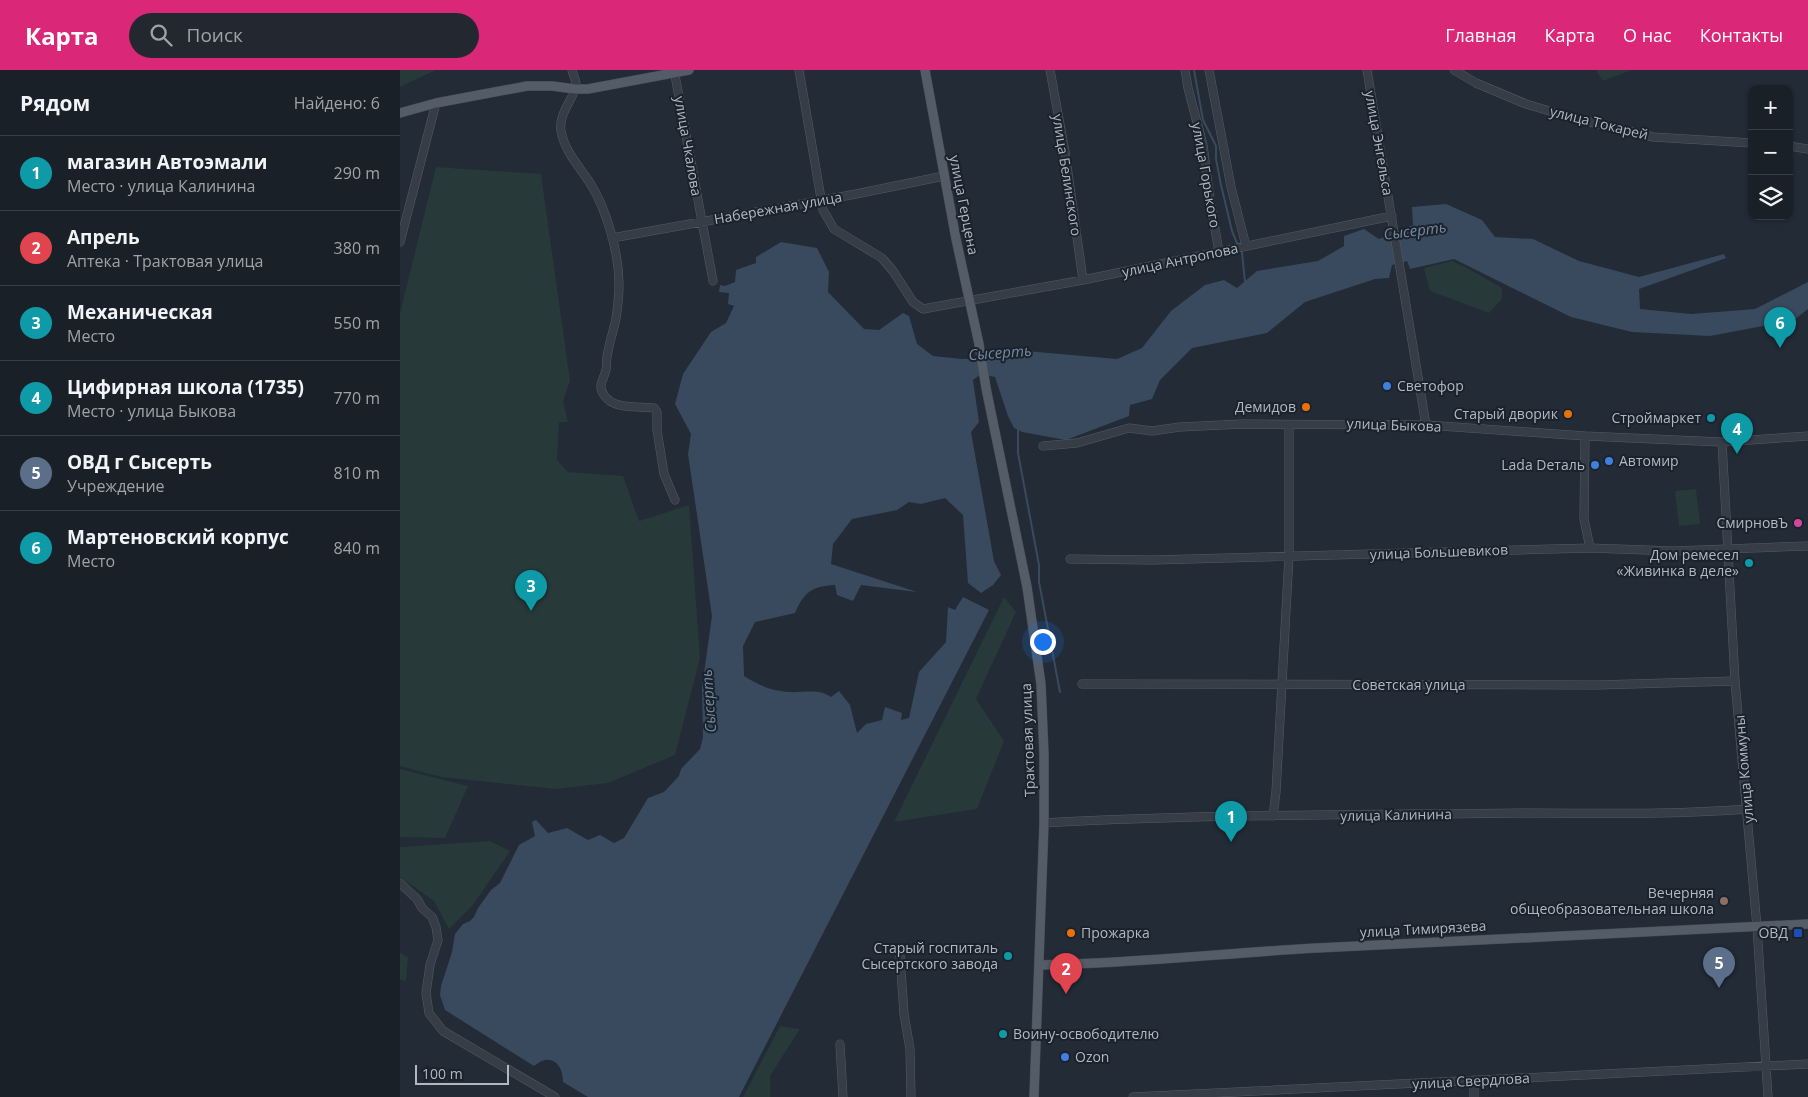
<!DOCTYPE html>
<html lang="ru">
<head>
<meta charset="utf-8">
<style>
	:root { --surface:#1a2028; --page:#232830; --text:#f1f3f6; --muted:#9fa3a8; --line:#383e45; --accent:#db2777 }
	body { margin:0; font-family:"Open Sans",sans-serif; background:var(--page); color:var(--text) }
	.controls { position:absolute; right:15px; top:15px; display:grid; overflow:hidden; border-radius:10px; box-shadow:0 1px 4px #0004 }
	.controls button { width:45px; height:45px; display:grid; place-items:center; padding:0; border:0; border-bottom:1px solid var(--line); background:var(--surface); color:var(--text); font:25px sans-serif }
	.scale { position:absolute; left:15px; bottom:12px; width:94px; box-sizing:border-box; padding-left:5px; border:2px solid #b0b8c3; border-top:0; font-size:14px; line-height:18px; white-space:nowrap; color:#b0b8c3; -webkit-text-stroke:4px #1b222b; paint-order:stroke }
	.you { position:absolute; left:642px; top:571px; width:18px; height:18px; margin:-12px; border:4px solid #fff; border-radius:50%; background:#1a73e8; box-shadow:0 0 0 8px #1a73e833 }
	.badge { display:grid; place-items:center; width:32px; height:32px; border-radius:50%; background:var(--accent); color:#fff; font-size:16px; font-weight:700 }
	.pin { position:absolute; translate:-50% -41px; filter:drop-shadow(0 1px 2px #0008) }
	.pin::after { content:''; position:absolute; top:26px; width:18px; height:15px; background:inherit; clip-path:polygon(0 0,100% 0,50% 100%) }
	.list { margin:0; padding:0; list-style:none }
	h2 { display:flex; justify-content:space-between; align-items:center; height:65px; margin:0; padding:0 20px; font-size:21px }
	h2 small { font-size:16px; font-weight:400; color:var(--muted) }
	.list li { display:grid; grid-template-columns:32px 1fr auto; gap:15px; align-items:center; box-sizing:border-box; height:75px; padding:0 20px; border-top:1px solid var(--line) }
	.list b { display:block; font-size:19px; white-space:nowrap }
	.list p { margin:0; font-size:16px; white-space:nowrap; color:var(--muted) }
	.list em { font-size:16px; font-style:normal; color:var(--muted) }
	.icon { flex:none; width:28px; height:28px; fill:none; stroke:currentColor; stroke-width:2; stroke-linecap:round; stroke-linejoin:round }
	.map { position:relative; flex:none; width:1408px; height:1027px; overflow:hidden }
	header { display:flex; align-items:center; gap:30px; box-sizing:border-box; height:70px; padding:0 25px; background:var(--accent); color:#fff }
	header strong { font-size:24px }
	nav { display:flex; gap:28px; margin-inline-start:auto; font-size:18px }
	.search { width:350px; height:45px; background:var(--page); display:flex; align-items:center; gap:12px; box-sizing:border-box; padding:0 18px; border-radius:28px; color:var(--muted); font-size:19px }
	main { display:flex }
	aside { flex:1; background:var(--surface) }
	.map>svg:first-child { display:block }
	.green { fill:#273939 }
	.water { fill:#394a5e }
	.lines { fill:none; stroke-linecap:round; stroke-linejoin:round }
	.stream { stroke:#394a5e; stroke-width:2 }
	.minor-casing { stroke:#535b64; stroke-width:9 }
	.major-casing { stroke:#3f4650; stroke-width:10 }
	.minor { stroke:#363d47; stroke-width:8 }
	.major { stroke:#545c67; stroke-width:9 }
	.shop-dot { fill:#3f7fe0; stroke:#1b222b; stroke-width:2 }
	.food-dot { fill:#e8710a; stroke:#1b222b; stroke-width:2 }
	.culture-dot { fill:#0f9aa8; stroke:#1b222b; stroke-width:2 }
	.hotel-dot { fill:#d1479c; stroke:#1b222b; stroke-width:2 }
	.education-dot { fill:#8d6e63; stroke:#1b222b; stroke-width:2 }
	.transit-dot { fill:#1a4fb4; stroke:#1b222b; stroke-width:2 }
	.labels { text-anchor:middle; stroke-width:4; stroke-linejoin:round; paint-order:stroke }
	.street-label { font-size:14px; fill:#b0b8c3; stroke:#1b222b }
	.poi-label { font-size:14px; fill:#b0b8c3; stroke:#1b222b; text-anchor:end }
	.water-label { font-size:15px; font-style:italic; fill:#738aa4; stroke:#1b222b }
</style>
</head>
<body>
<header>
<strong>Карта</strong>
<div class="search"><svg class="icon" aria-label="search" viewBox="0 0 24 24"><circle cx="10" cy="10" r="6"/><path d="M15 15l6 6"/></svg>Поиск</div>
<nav><a>Главная</a><a>Карта</a><a>О нас</a><a>Контакты</a></nav>
</header>
<main>
<aside>
<h2>Рядом<small>Найдено: 6</small></h2>
<ul class="list">
<li><span class="badge" style="background:#0f9aa8">1</span><div><b>магазин Автоэмали</b><p>Место · улица Калинина</p></div><em>290 m</em></li>
<li><span class="badge" style="background:#e0444e">2</span><div><b>Апрель</b><p>Аптека · Трактовая улица</p></div><em>380 m</em></li>
<li><span class="badge" style="background:#0f9aa8">3</span><div><b>Механическая</b><p>Место</p></div><em>550 m</em></li>
<li><span class="badge" style="background:#0f9aa8">4</span><div><b>Цифирная школа (1735)</b><p>Место · улица Быкова</p></div><em>770 m</em></li>
<li><span class="badge" style="background:#5c6f8a">5</span><div><b>ОВД г Сысерть</b><p>Учреждение</p></div><em>810 m</em></li>
<li><span class="badge" style="background:#0f9aa8">6</span><div><b>Мартеновский корпус</b><p>Место</p></div><em>840 m</em></li>
</ul>
</aside>
<div class="map">
<svg width="1408" height="1027" viewBox="0 0 1408 1027">
	<rect width="100%" height="100%" fill="#222b36"/>
	<path class="green" d="M0 0H36L0 17Z
		M1196 0H1232L1203 11Z
		M36 97 141 104 170 311 163 331 168 352H159L157 390 168 402 223 406 239 451 289 435 300 588 275 685 208 713 155 719 41 707 0 696V243Z
		M1052 191 1069 199 1102 218V229L1089 243 1030 221 1024 198Z
		M1296 419 1300 454 1279 456 1275 421Z
		M604 527 616 542 576 629 604 671 577 739 494 752Z
		M0 699 68 716 45 768 0 767Z
		M90 771 110 781 73 835 49 859 34 831 0 807V777Z
		M0 883 8 887 6 911 0 910Z
		M380 956 400 959 370 1006V1027H343Z"/>
	<path class="water" d="M1046 134 1082 150 1095 167 1133 169 1179 191 1239 207 1324 184 1326 188 1239 219 1240 239 1291 244 1355 239 1408 212V239L1394 250 1310 266 1232 262 1171 247 1054 189 1010 199 1007 191 992 195 989 208 975 209 905 232 867 263 792 278 760 310 752 329 730 335 729 346 666 370 622 362 614 358 608 346 595 307 581 304 573 310 579 352 571 362 594 491 601 505 593 515 581 523 568 513 563 445 545 428 521 434 509 432 497 440 452 449 433 474 431 494 517 522 461 515 453 531 437 525 435 515C412 516 404 522 395 543L355 552 343 576 344 606C358 615 372 621 389 622 404 623 418 618 431 627L439 621 450 635 457 663 466 654 482 650 485 637 502 643 501 650 509 648 519 602 546 572 548 537 555 540 563 527 589 540 339 1027H188L163 1012C163 993 150 982 134 996L45 940 40 925 41 916 52 882 55 864 63 854 70 851 74 847 78 838 91 820 100 813 119 775 135 766 132 752 136 750 148 763 167 758 188 770 200 765 214 773 224 768 248 728 264 722 279 706 281 699 300 679 303 667 302 617 312 546 288 384 291 364 275 334 283 304 311 262 326 253 334 236 328 234 329 223 319 222 320 215 325 216 335 212 336 200 356 193V187L381 172 417 178 429 202 428 222 464 259 479 260 503 243 509 246 517 274 533 286 562 289 602 288 626 281 717 289 742 278 771 241 805 215 824 210 837 218 857 201 918 191 944 176V166L964 159 979 169 1013 155 1012 137Z"/>
	<g class="lines">
		<path class="stream" d="M794 0 803 50 816 76V89L821 115 832 161 837 173
			M842 182 845 212
			M618 360V383L639 495V512L660 622"/>
		<g class="minor-casing">
			<path id="minor" d="M172 0C173 5 176 10 176 15 175 27 158 43 161 61 165 82 179 96 190 113 207 140 219 183 219 215 219 223 218 233 217 241 216 255 210 268 208 282 206 288 207 294 206 300 204 309 197 316 204 325 213 340 239 336 254 338L257 342V360L264 404 275 430
				M274 0 313 211
				M399 0 423 140 434 159 482 188 493 201 513 232 523 239 683 210 992 146
				M650 0 665 82 683 210
				M785 0 788 18 803 75 810 130 819 182
				M809 0 831 117 846 176
				M967 0 1026 355
				M1054 0 1076 13 1126 34 1173 48 1253 67 1352 73
				M1389 76 1408 79
				M212 168 456 124 544 106
				M0 172 36 33
				M1185 366 1184 449 1190 478
				M1322 372 1335 611 1357 857 1368 1027
				M643 376 677 373 729 358 752 361 780 357 843 354 1026 355 1185 366 1322 372 1408 366
				M670 489 753 490 1190 478 1274 481 1408 476
				M682 614 1197 615 1335 611
				M873 746 876 722 889 486V355
				M644 753C804 744 964 745 1124 743 1199 743 1273 745 1347 739
				M0 813 17 829 22 838 32 847 36 857 38 870 30 895 26 923 29 943 43 961 155 1027
				M500 886 504 944 510 979 511 1027
				M440 974 443 1027
				M1074 1010V1027
				M733 1027 1408 994"/>
		</g>
		<g class="major-casing">
			<path id="major" d="M525 0 556 169 579 274 586 318 627 517 641 614 644 684V753L634 1027
				M0 43 36 33 127 16H152L175 19H188L289 0
				M639 895C732 894 824 883 917 878 1081 869 1244 863 1408 854"/>
		</g>
		<use href="#minor" class="minor"/>
		<use href="#major" class="major"/>
	</g>
	<g class="shop-dot">
		<circle cx="987" cy="316" r="5"/>
		<circle cx="1209" cy="391" r="5"/>
		<circle cx="1195" cy="395" r="5"/>
		<circle cx="665" cy="987" r="5"/>
	</g>
	<g class="food-dot">
		<circle cx="906" cy="337" r="5"/>
		<circle cx="1168" cy="344" r="5"/>
		<circle cx="671" cy="863" r="5"/>
	</g>
	<g class="culture-dot">
		<circle cx="1311" cy="348" r="5"/>
		<circle cx="1349" cy="493" r="5"/>
		<circle cx="608" cy="886" r="5"/>
		<circle cx="603" cy="964" r="5"/>
	</g>
	<circle class="hotel-dot" cx="1398" cy="453" r="5"/>
	<circle class="education-dot" cx="1324" cy="831" r="5"/>
	<rect class="transit-dot" x="1393" y="858" width="10" height="10" rx="2.5"/>
	<g class="labels">
		<g class="street-label">
			<text transform="translate(1199 53) rotate(14)" y="5">улица Токарей</text>
			<text transform="translate(979 73) rotate(80)" y="5">улица Энгельса</text>
			<text transform="translate(288 76) rotate(80)" y="5">улица Чкалова</text>
			<text transform="translate(667 105) rotate(81)" y="5">улица Белинского</text>
			<text transform="translate(806 105) rotate(80)" y="5">улица Горького</text>
			<text transform="translate(564 135) rotate(79)" y="5">улица Герцена</text>
			<text transform="translate(378 138) rotate(-10)" y="5">Набережная улица</text>
			<text transform="translate(780 190) rotate(-12)" y="5">улица Антропова</text>
			<text transform="translate(994 355) rotate(2)" y="5">улица Быкова</text>
			<text transform="translate(1039 482) rotate(-2)" y="5">улица Большевиков</text>
			<text x="1009" y="620">Советская улица</text>
			<text transform="translate(628 670) rotate(-92)" y="5">Трактовая улица</text>
			<text transform="translate(1344 699) rotate(-95)" y="5">улица Коммуны</text>
			<text transform="translate(996 745) rotate(-1)" y="5">улица Калинина</text>
			<text transform="translate(1023 859) rotate(-3)" y="5">улица Тимирязева</text>
			<text transform="translate(1071 1011) rotate(-3)" y="5">улица Свердлова</text>
		</g>
		<g class="poi-label">
			<text x="997" y="321" text-anchor="start">Светофор</text>
			<text x="896" y="342">Демидов</text>
			<text x="1158" y="349">Старый дворик</text>
			<text x="1301" y="353">Строймаркет</text>
			<text x="1219" y="396" text-anchor="start">Автомир</text>
			<text x="1185" y="400">Lada Dеталь</text>
			<text x="1388" y="458">СмирновЪ</text>
			<text x="1339" y="490">Дом ремесел<tspan x="1339" dy="16">«Живинка в деле»</tspan></text>
			<text x="1314" y="828">Вечерняя<tspan x="1314" dy="16">общеобразовательная школа</tspan></text>
			<text x="681" y="868" text-anchor="start">Прожарка</text>
			<text x="1388" y="868">ОВД</text>
			<text x="598" y="883">Старый госпиталь<tspan x="598" dy="16">Сысертского завода</tspan></text>
			<text x="613" y="969" text-anchor="start">Воину-освободителю</text>
			<text x="675" y="992" text-anchor="start">Ozon</text>
		</g>
		<g class="water-label">
			<text transform="translate(1015 161) rotate(-7)" y="5">Сысерть</text>
			<text transform="translate(600 283) rotate(-4)" y="5">Сысерть</text>
			<text transform="translate(309 631) rotate(-94)" y="5">Сысерть</text>
		</g>
	</g>
</svg>
<div class="controls">
<button>+</button>
<button>−</button>
<button><svg class="icon" aria-label="layers" viewBox="0 0 24 24"><path d="M12 4l9 5-9 5-9-5zM3 14l9 5 9-5"/></svg></button>
</div>
<div class="scale">100 m</div>
<div class="you"></div>
<div class="pin badge" style="left:831px;top:772px;background:#0f9aa8">1</div>
<div class="pin badge" style="left:666px;top:924px;background:#e0444e">2</div>
<div class="pin badge" style="left:131px;top:541px;background:#0f9aa8">3</div>
<div class="pin badge" style="left:1337px;top:384px;background:#0f9aa8">4</div>
<div class="pin badge" style="left:1319px;top:918px;background:#5c6f8a">5</div>
<div class="pin badge" style="left:1380px;top:278px;background:#0f9aa8">6</div>
</div>
</main>
</body>
</html>
